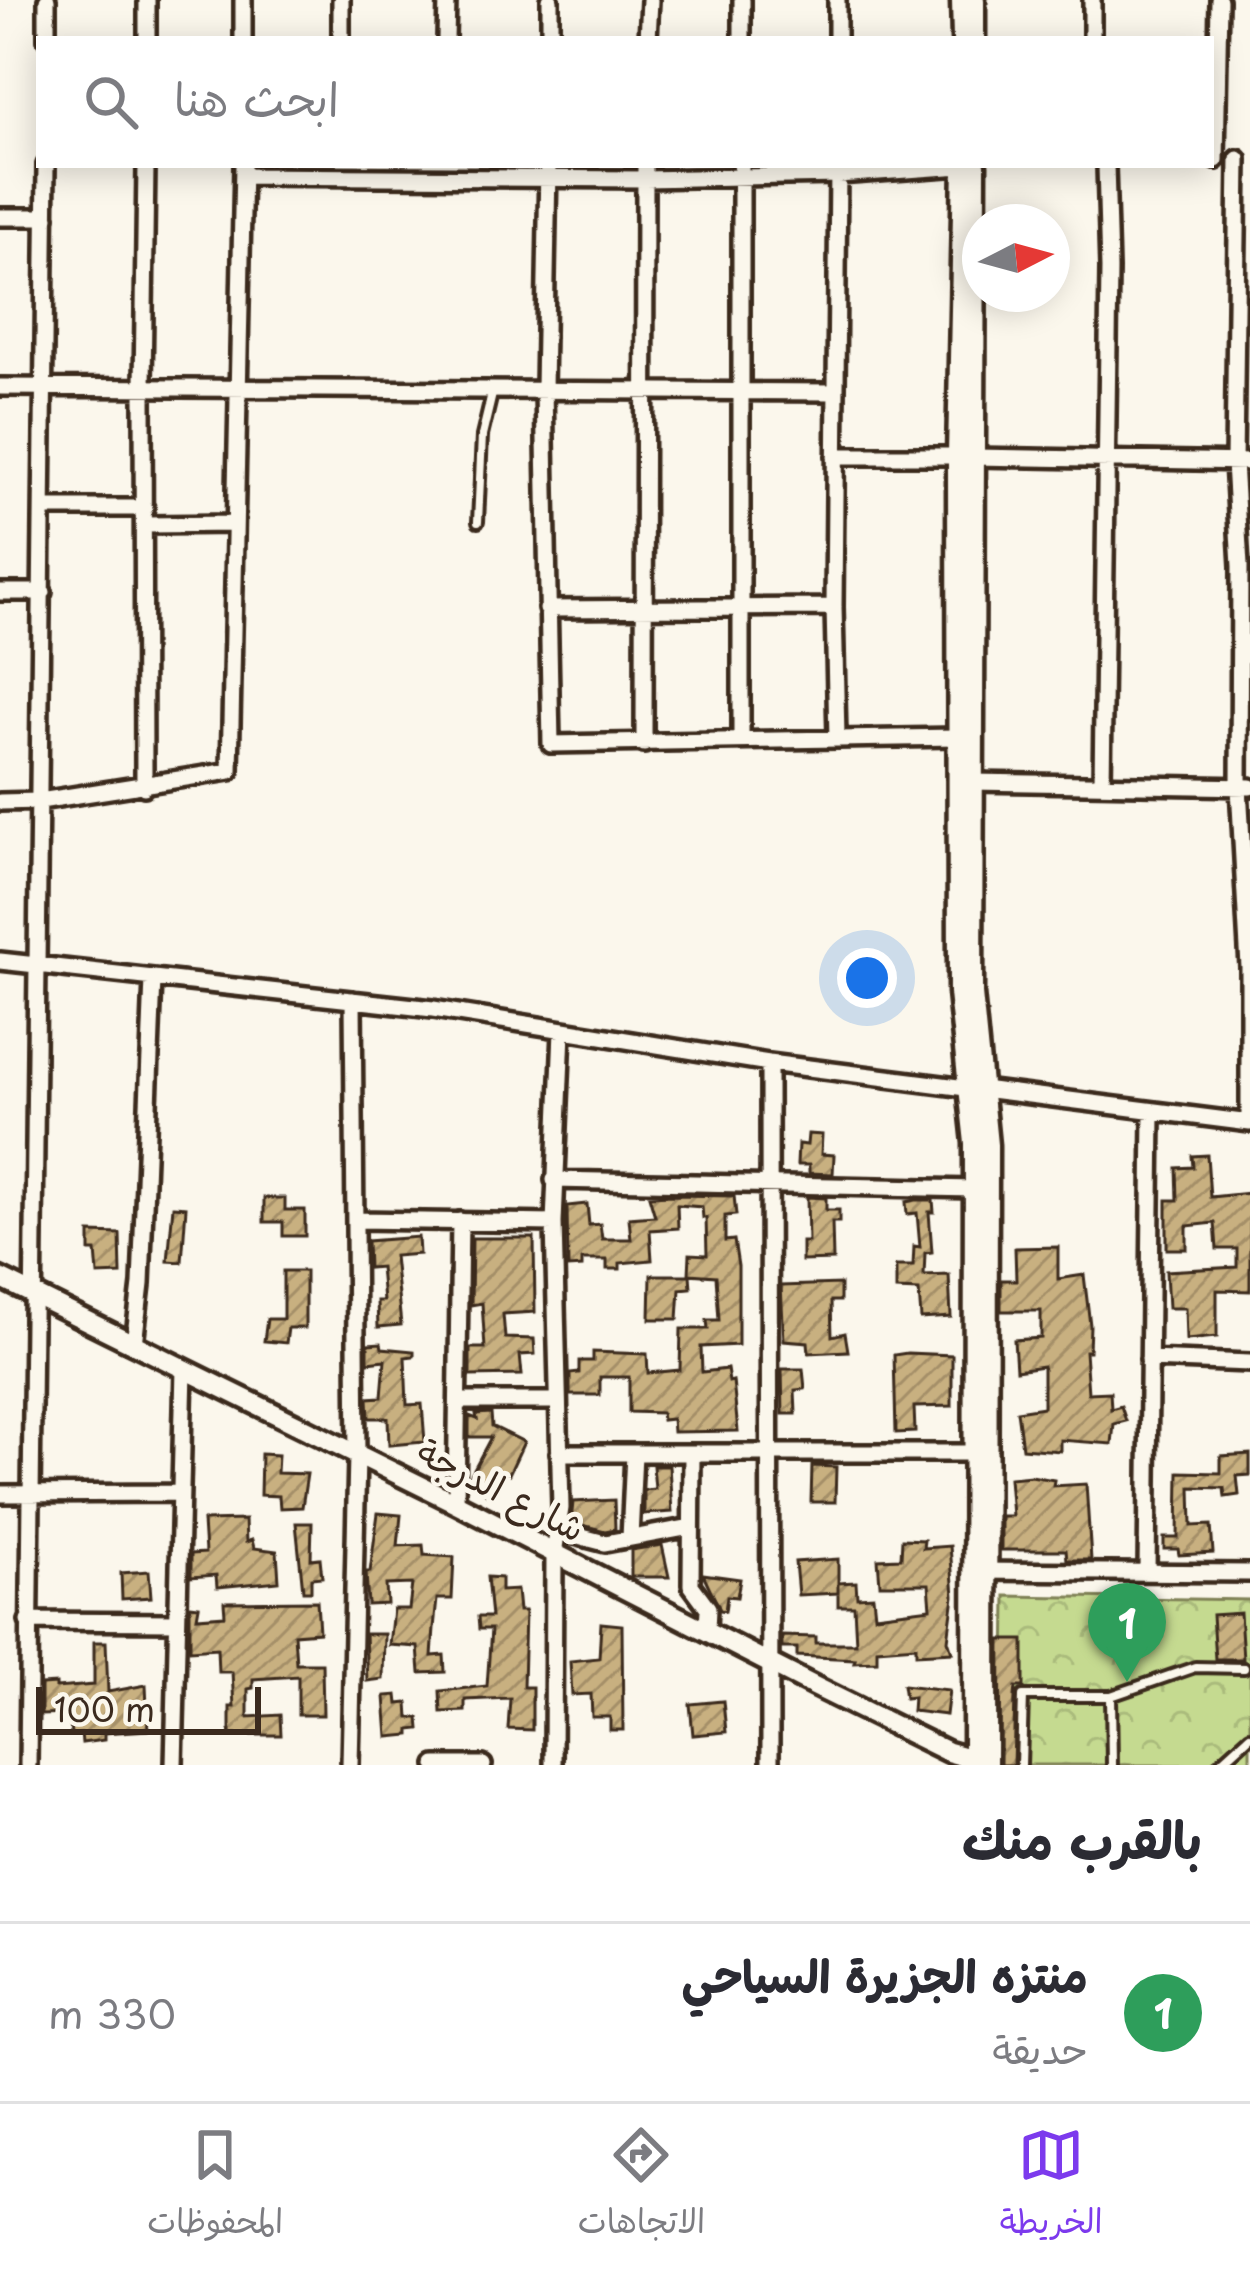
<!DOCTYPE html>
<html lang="ar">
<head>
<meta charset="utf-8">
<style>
	:root { --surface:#fff; --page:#f7f7f7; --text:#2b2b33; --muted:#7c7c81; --line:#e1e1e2; --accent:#7c3aed }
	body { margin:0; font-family:"Playpen Sans","Playpen Sans Arabic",sans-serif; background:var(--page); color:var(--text); direction:rtl }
	.compass { position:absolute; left:962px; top:204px; width:108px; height:108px; border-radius:50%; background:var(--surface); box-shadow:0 6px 30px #0003; rotate:84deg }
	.scale { position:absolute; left:36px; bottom:30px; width:225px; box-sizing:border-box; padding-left:12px; border:6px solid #3b2a1e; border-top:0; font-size:33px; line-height:42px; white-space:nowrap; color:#3b2a1e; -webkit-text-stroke:9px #fbf7ec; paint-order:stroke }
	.you { position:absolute; left:867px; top:978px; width:42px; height:42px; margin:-30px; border:9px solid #fff; border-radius:50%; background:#1a73e8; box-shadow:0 0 0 18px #1a73e833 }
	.badge { display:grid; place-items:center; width:78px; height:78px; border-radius:50%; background:var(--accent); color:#fff; font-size:39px; font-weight:700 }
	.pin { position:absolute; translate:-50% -99px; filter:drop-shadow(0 3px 6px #0008) }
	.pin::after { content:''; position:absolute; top:63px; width:42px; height:36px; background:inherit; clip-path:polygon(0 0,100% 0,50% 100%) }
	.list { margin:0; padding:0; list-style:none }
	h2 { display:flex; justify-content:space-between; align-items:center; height:156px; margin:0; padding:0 48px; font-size:51px }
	h2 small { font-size:39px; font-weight:400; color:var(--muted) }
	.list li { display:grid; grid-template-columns:78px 1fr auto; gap:36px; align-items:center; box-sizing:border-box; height:180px; padding:0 48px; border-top:3px solid var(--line) }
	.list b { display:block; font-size:45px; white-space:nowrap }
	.list p { margin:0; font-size:39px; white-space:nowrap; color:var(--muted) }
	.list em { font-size:39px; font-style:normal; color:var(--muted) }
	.icon { flex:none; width:66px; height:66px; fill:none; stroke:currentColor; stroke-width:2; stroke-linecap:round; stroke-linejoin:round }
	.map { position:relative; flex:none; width:1250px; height:1765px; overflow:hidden; direction:ltr }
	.search { position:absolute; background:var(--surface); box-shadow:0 6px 30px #0003; left:36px; right:36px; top:36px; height:132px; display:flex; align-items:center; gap:30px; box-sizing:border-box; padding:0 42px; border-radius:0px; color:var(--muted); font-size:45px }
	.sheet { height:336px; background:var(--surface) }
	nav { display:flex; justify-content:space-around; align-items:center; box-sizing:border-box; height:168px; border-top:3px solid var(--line); background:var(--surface); font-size:33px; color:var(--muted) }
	nav a { display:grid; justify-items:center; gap:6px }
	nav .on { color:var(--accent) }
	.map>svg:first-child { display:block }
	.park { fill:url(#park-crowns); stroke:#808257; stroke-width:3 }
	.building { fill:url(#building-hatch); stroke:#3b2a1e; stroke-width:3 }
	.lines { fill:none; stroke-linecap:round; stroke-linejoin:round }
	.service-casing { stroke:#3b2a1e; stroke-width:16 }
	.minor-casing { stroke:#3b2a1e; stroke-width:24 }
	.tertiary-casing { stroke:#3b2a1e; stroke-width:27 }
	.service { stroke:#fbf7ec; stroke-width:8 }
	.minor { stroke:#fbf7ec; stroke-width:15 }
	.tertiary { stroke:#fbf7ec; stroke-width:18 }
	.labels { text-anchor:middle; stroke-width:10; stroke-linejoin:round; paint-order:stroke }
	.street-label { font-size:36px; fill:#3b2a1e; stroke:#fbf7ec }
</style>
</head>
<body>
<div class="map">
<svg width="1250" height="1765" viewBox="0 0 1250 1765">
	<defs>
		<pattern id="park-crowns" width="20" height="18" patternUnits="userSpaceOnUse" patternTransform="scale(3)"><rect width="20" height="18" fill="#c5da90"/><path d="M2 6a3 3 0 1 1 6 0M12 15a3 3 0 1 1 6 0" fill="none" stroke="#aabb7c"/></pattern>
		<pattern id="building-hatch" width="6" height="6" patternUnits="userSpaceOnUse" patternTransform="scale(3)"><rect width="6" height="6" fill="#c8b080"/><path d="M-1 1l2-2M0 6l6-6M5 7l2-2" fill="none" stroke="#a48f68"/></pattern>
	</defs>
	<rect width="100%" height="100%" fill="#fbf7ec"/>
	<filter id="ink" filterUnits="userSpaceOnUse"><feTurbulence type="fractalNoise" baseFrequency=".00833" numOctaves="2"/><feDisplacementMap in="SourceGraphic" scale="24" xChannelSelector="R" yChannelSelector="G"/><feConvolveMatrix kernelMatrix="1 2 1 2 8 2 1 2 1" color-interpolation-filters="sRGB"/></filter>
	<g filter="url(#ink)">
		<path class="park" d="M1006 1596 1250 1600V1765H1004Z"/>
		<path class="building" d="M808 1134 822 1135 821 1154 834 1155 833 1174 809 1173V1165H797L798 1144 807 1145Z
			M1207 1155 1210 1197 1250 1193V1291L1217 1290V1337L1186 1340 1185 1308H1168L1166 1271 1237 1267V1249H1217L1215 1223 1187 1226V1249H1167V1200H1178L1177 1168 1193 1167 1192 1156Z
			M672 1195 734 1196 736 1215 725 1216V1241L734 1240 738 1266V1345L701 1347 702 1372 727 1369 729 1382 733 1381 738 1431 673 1432 672 1419 662 1420 661 1413 629 1412V1377H600V1395H570V1374L579 1373V1361H593V1352L647 1354 648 1373 680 1370 681 1329H708L707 1320H719L716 1276 689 1274 690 1254 707 1255 706 1218H703L702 1207 677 1205 678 1228 650 1230 652 1260 620 1263V1269H607V1260H582V1267L568 1268 567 1206 587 1204 589 1225 600 1224 602 1239H631L629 1218 655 1216 649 1196Z
			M807 1197 826 1198V1210H839V1222H832L833 1260 802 1261V1242H808Z
			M264 1198H285V1210H305V1236H283V1222H264Z
			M916 1200H933L934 1212H929L932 1252 925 1253 924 1276 949 1275 951 1317 921 1319 919 1291 896 1290V1266H913L914 1246 920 1247 917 1213 907 1214 906 1202Z
			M173 1206 186 1207 182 1262 168 1261Z
			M90 1233 120 1234 121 1274 98 1275 96 1251H90Z
			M418 1237 419 1254 394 1256 401 1325 378 1327 377 1301H383L380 1267 368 1268 367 1241Z
			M472 1238H534L535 1312 503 1314 505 1338 534 1339 535 1354 520 1355 522 1375 470 1376V1348H485L482 1303 471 1305Z
			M1058 1247V1279L1084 1275 1090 1325 1089 1351H1085L1088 1393 1110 1392 1111 1409 1121 1406 1126 1421 1114 1424 1112 1444 1060 1440V1451L1022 1448 1017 1411 1043 1407V1366L1016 1370 1014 1340 1041 1338V1311H1001V1280H1016L1015 1248Z
			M283 1271H305V1328H288L286 1343 264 1341 267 1319H283Z
			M651 1275H690L691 1288 680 1289 678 1319H650Z
			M840 1284V1301H831L832 1336 845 1333 848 1351 809 1353 808 1342 784 1340 781 1286Z
			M381 1343 382 1348 414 1351V1356L405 1357 407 1405 422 1404 425 1442 389 1445 388 1418H369L368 1398 382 1397 385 1360 368 1362V1344Z
			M907 1353 952 1355V1406L914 1407 915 1432 896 1433 894 1355Z
			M782 1369H803L805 1389 795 1390 796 1414H783Z
			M491 1413 492 1426 524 1442 509 1474 503 1471 488 1495 468 1480 491 1437H469V1416L477 1419 476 1414Z
			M261 1454 278 1455 277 1473 307 1474 302 1507 280 1508 279 1496 260 1495Z
			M1250 1454V1475L1237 1476 1239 1495 1225 1497 1224 1488 1191 1487 1192 1526 1211 1525 1213 1553 1179 1555 1178 1549H1164V1538H1178L1179 1472 1221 1473V1456Z
			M653 1466H669L672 1512 644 1514V1490L655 1489Z
			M812 1466 836 1467 835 1502H811Z
			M1031 1476 1054 1480 1053 1486 1086 1484 1091 1560H1067L1066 1550H1001V1516H1012L1009 1478Z
			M614 1500 615 1529 605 1531 571 1522 573 1502Z
			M378 1513 401 1515 398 1546 423 1545 424 1555 454 1557 452 1599H437L434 1628 432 1656 444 1655 445 1672 420 1673 418 1647 389 1645 393 1609H409L412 1584 386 1585 387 1604 368 1605 366 1572H370Z
			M245 1520 246 1542 252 1540 254 1548 277 1551 279 1581 217 1587 216 1575 191 1577V1554L205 1553 203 1521Z
			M296 1523H312L311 1559 320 1558 322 1577 311 1578V1591H303Z
			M902 1539 924 1540 923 1548 950 1546 954 1596 948 1640 952 1652 916 1654V1646L877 1649V1661L854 1662 855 1659 797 1656V1648H782V1636L816 1637V1643H856L854 1606H838V1583L856 1582 857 1597 873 1596 875 1615 931 1608 929 1584H880L878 1559 901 1558Z
			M662 1545 669 1577H631V1550Z
			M838 1559V1593L798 1595 795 1562Z
			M149 1571 151 1597 122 1599 121 1573Z
			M703 1574 740 1579 737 1597 727 1596 725 1611 720 1610Z
			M487 1577 501 1578V1591L517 1590 519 1611H525L523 1687H532V1730L508 1729 510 1698 465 1700V1711L441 1712 440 1691 487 1686 491 1629H479L478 1617H491Z
			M317 1601 319 1632 294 1634 296 1663H322L323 1715H298V1676L253 1679V1688L248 1689V1717L280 1715 281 1735H230V1707H234L232 1672H218L217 1648 190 1650V1605L199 1606 197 1617 225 1615 224 1602Z
			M1240 1613 1243 1659H1215L1212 1615Z
			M601 1623 622 1625 623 1730H610V1717H592L591 1694 572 1695 570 1661 599 1658Z
			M365 1634H384L383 1679 367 1681Z
			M1001 1640H1024V1687H1016L1015 1696 1013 1765H1000Z
			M94 1642H106L108 1692 146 1685 148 1730 104 1733V1740L82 1743 81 1734 71 1735 69 1714 41 1715V1685L56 1684V1688L94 1685Z
			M903 1685 949 1690 946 1715 912 1711 913 1697 905 1698Z
			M397 1695 398 1704 408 1703 409 1718H419L420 1729 410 1730V1735L388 1737 385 1696Z
			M723 1701 726 1732 693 1735 690 1704Z"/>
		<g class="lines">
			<g class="service-casing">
				<path id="service" d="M478 522 482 436 493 390
					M1111 1696 1112 1765
					M1021 1765 1023 1696H1111L1195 1667 1244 1668
					M1218 1765 1250 1736"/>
			</g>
			<g class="minor-casing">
				<path id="minor" d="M147 0V39
					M243 0V39
					M341 0V39
					M837 0V39
					M1092 0V39
					M47 39V0
					M446 39 447 0
					M550 39V0
					M648 39 650 0
					M742 39V0
					M1238 159 1234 462 1240 566 1239 787 1249 967V1123
					M1216 160 1219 0
					M548 165 544 389 551 744 957 737
					M243 176 645 179 838 175 975 165
					M0 217H46
					M0 387 834 392
					M835 456H957
					M973 457 1250 462
					M44 508H145
					M146 525 235 524
					M0 592H43
					M547 609 834 607
					M837 738 834 607 838 168
					M741 741V165
					M644 744 645 165
					M972 782 1250 787
					M1102 784 1109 269 1106 165
					M144 787 143 386 146 165
					M0 802 40 801 230 771 243 165
					M0 961 433 1009 769 1063 966 1088
					M769 1063 770 1765
					M982 1089 1250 1123
					M554 1180 974 1189
					M357 1220 554 1223
					M134 1344 141 1284 153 979
					M1149 1359 1250 1363
					M460 1401H556
					M559 1453H974
					M692 1453 691 1585 708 1608 707 1630
					M0 1494 178 1493
					M456 1503 460 1221
					M559 1531 605 1543 691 1527
					M630 1538 634 1454
					M977 1571 1250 1573
					M1147 1572 1152 1112
					M28 1621 177 1622
					M28 1765 46 165
					M174 1765 184 1369
					M350 1765 357 1456 353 1000
					M436 1765H483
					M553 1765 554 1554 561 1508 554 1223 562 1031"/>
			</g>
			<g class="tertiary-casing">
				<path id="tertiary" d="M961 0 962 39
					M975 0V39
					M963 165 957 456 958 993 974 1143 973 1765
					M976 165 973 994 988 1145 987 1765
					M0 1278 456 1503 816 1687 948 1752 980 1761"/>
			</g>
			<use href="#service" class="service"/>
			<use href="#minor" class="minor"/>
			<use href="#tertiary" class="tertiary"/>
		</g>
	</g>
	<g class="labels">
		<g class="street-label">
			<text transform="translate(501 1490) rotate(27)" y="13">شارع الدرجة</text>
		</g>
	</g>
</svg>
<svg class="compass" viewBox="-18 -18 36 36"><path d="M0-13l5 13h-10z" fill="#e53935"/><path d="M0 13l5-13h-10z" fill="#7c7c81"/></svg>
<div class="scale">100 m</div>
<div class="you"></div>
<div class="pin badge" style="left:1127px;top:1682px;background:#2e9e5b">1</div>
<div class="search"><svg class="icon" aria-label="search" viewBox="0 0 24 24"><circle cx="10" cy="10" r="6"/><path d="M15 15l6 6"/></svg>ابحث هنا</div>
</div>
<section class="sheet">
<h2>بالقرب منك<small></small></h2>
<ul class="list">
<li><span class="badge" style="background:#2e9e5b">1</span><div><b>منتزه الجزيرة السياحي</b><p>حديقة</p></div><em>330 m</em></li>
</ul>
</section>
<nav>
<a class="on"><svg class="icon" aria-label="map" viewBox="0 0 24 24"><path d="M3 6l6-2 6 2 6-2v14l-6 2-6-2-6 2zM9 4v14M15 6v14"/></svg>الخريطة</a>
<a><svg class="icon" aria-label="directions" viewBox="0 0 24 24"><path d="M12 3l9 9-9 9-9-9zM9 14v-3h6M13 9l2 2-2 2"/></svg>الاتجاهات</a>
<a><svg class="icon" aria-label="saved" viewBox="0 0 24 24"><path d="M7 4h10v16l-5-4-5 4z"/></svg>المحفوظات</a>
</nav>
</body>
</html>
